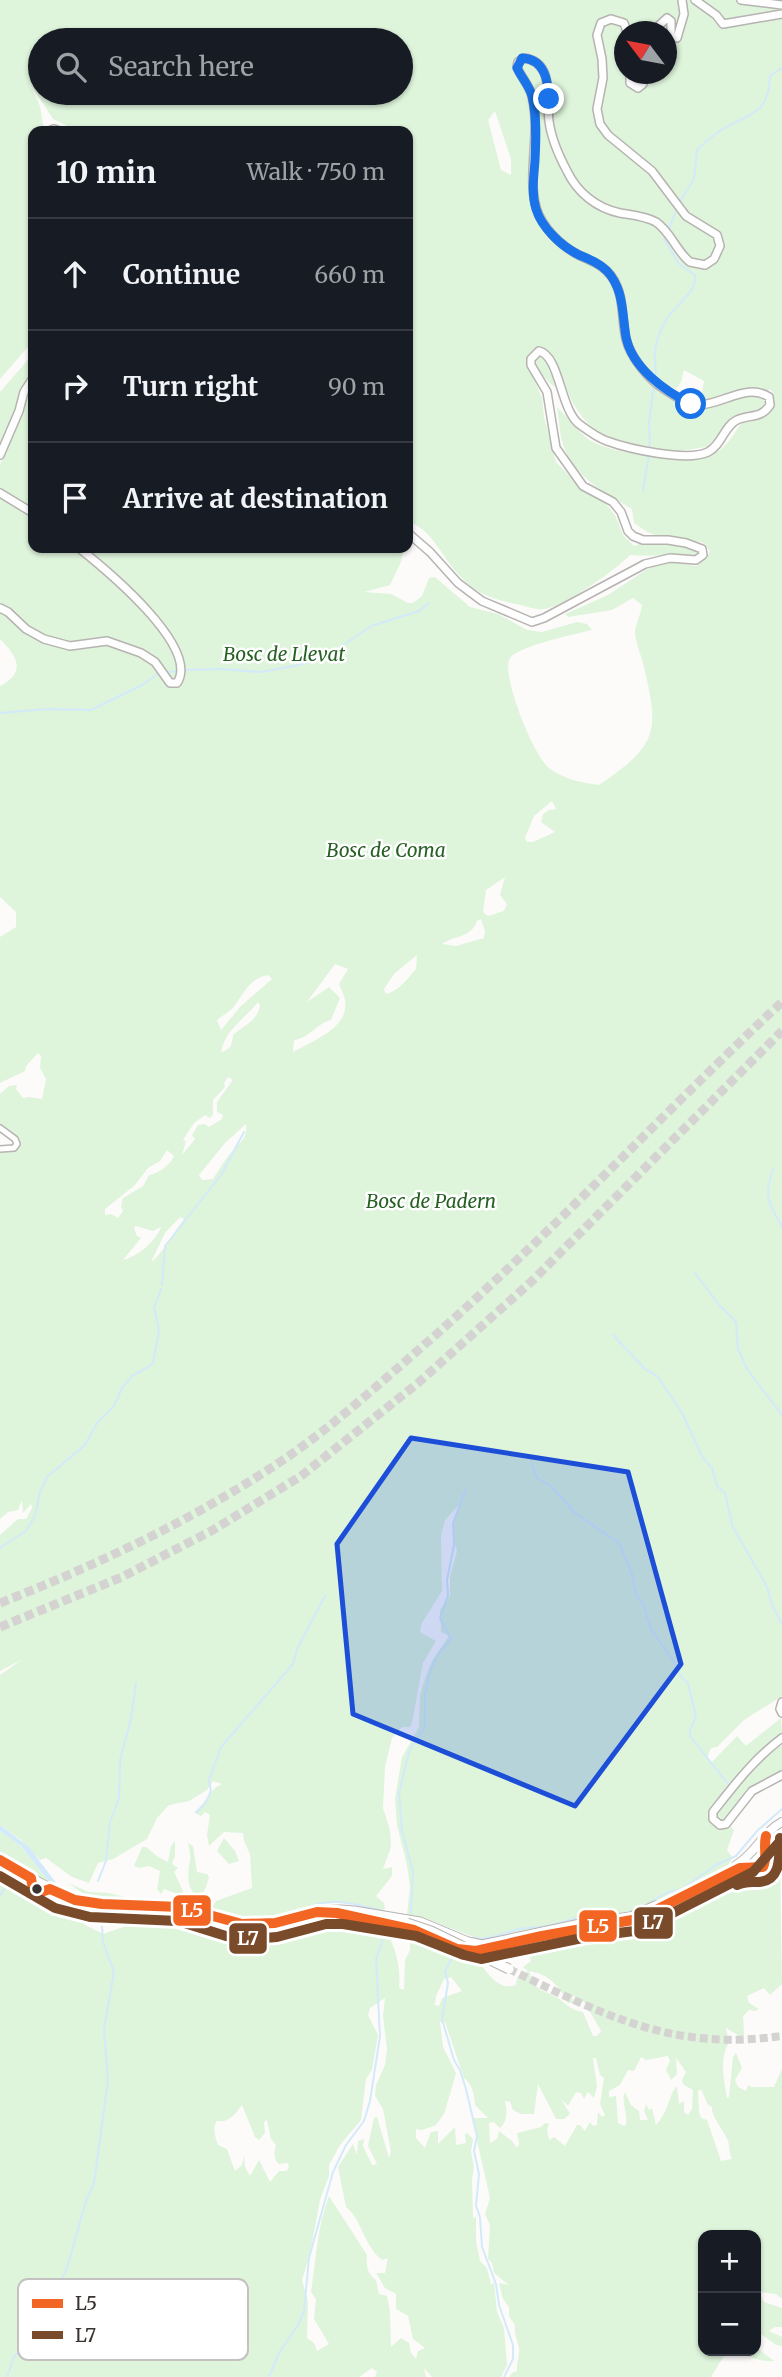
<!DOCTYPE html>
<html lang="en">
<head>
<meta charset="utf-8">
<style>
	:root { --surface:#171b24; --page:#20242c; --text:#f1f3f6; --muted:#9ea1a6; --line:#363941 }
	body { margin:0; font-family:Merriweather,serif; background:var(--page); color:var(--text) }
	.controls { position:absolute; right:21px; bottom:21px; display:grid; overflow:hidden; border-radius:14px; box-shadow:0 2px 5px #0004 }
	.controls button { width:63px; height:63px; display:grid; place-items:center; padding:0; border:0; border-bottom:2px solid var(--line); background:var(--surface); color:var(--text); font:35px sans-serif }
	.compass { position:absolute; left:614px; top:21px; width:63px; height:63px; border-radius:50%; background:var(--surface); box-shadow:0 2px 5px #0004; rotate:302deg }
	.stop { position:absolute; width:21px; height:21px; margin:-16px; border:5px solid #1a73e8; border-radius:50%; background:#fff }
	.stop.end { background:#1a73e8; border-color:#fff; box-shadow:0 2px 7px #0008 }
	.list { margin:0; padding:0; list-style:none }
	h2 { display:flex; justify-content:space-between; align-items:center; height:91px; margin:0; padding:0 28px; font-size:30px }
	h2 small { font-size:23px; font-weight:400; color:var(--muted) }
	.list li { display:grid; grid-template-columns:46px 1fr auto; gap:21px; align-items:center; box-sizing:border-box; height:112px; padding:0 28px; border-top:2px solid var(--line) }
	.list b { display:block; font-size:26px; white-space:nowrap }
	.list em { font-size:23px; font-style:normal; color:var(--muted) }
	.icon { flex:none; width:38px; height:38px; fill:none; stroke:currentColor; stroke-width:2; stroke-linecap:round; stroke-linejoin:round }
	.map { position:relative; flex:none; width:782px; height:2377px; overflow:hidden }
	.search { position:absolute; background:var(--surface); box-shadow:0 2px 5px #0004; left:28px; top:28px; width:385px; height:77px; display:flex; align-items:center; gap:18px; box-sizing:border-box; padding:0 24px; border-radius:38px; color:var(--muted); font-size:26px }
	.panel { position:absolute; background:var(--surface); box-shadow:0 2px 5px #0004; left:28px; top:126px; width:385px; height:427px; border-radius:14px }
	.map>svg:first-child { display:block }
	.green { fill:#def4db; fill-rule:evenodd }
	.water { fill:#d3eafb }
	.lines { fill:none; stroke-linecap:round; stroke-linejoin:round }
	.stream { stroke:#d3eafb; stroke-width:2 }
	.primary-tunnel { stroke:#d5d3d2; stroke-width:8; stroke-dasharray:8 4; stroke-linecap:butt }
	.highway-tunnel { stroke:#d5d3d2; stroke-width:9; stroke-dasharray:9 4.5; stroke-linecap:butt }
	.street-casing { stroke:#b6b3b1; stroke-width:8 }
	.secondary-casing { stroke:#b6b3b1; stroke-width:10 }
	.primary-casing { stroke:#b6b3b1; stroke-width:10 }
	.highway-casing { stroke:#b6b3b1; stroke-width:11 }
	.street { stroke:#fffefe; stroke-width:5 }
	.secondary { stroke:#fffefe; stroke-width:7 }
	.primary { stroke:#fffefe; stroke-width:8 }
	.highway { stroke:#fffefe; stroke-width:9 }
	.highway-bridge-casing { stroke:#b6b3b1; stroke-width:11; stroke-linecap:butt }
	.highway-bridge { stroke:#fffefe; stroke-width:9 }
	.bus-1-casing { stroke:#fff; stroke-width:16 }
	.bus-2-casing { stroke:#fff; stroke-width:16 }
	.bus-1 { stroke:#f26522; stroke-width:10 }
	.bus-2 { stroke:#7a4b2a; stroke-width:10 }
	.route { stroke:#1a73e8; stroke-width:9 }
	.marked { fill:#1d4ed8; fill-opacity:0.2; stroke:#1d4ed8; stroke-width:5; stroke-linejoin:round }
	.bus-dot { fill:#393331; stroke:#fff; stroke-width:2.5 }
	.labels { text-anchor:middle; stroke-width:5; stroke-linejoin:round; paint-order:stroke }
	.park-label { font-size:19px; font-style:italic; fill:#266023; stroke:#fff }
	.key { fill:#fff; stroke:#c4c2c1; stroke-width:2 }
	.key-label { font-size:19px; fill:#393331 }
	.line-badge { stroke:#fff; stroke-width:2.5 }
	.badge-label { font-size:19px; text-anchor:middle; font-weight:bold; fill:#fff }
</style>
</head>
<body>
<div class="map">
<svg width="782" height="2377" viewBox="0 0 782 2377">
	<rect width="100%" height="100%" fill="#fcfbfa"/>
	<path class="green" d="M0 0H782V1696L744 1720 717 1747 711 1748 707 1758 712 1762 737 1736 746 1746 781 1718 782 1734 753 1757 730 1784 721 1776 728 1786C718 1799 697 1818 721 1828L731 1823 730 1826 734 1830 727 1850 733 1858 728 1865 648 1909 630 1915 484 1941 419 1916 407 1915 410 1886 407 1865 397 1825 395 1799 402 1757 419 1727 420 1695 426 1675 433 1659 449 1636 441 1632 440 1610 450 1596V1577L457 1551 453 1537V1523L460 1504 445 1520 441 1536 442 1591 422 1623 420 1632 436 1641 423 1663 412 1723 410 1727H402L392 1738 385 1767 383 1808 390 1830 391 1847 383 1869 392 1867V1876L376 1896 384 1903 385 1909 380 1911C365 1907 348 1902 332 1903 317 1903 305 1909 291 1913 265 1921 236 1918 210 1911L216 1901 252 1888 250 1854 244 1841 243 1833 224 1832 209 1846 207 1835 210 1815 205 1812 201 1816 195 1813 216 1787 222 1784 213 1781 207 1790 189 1801 169 1805 157 1818 147 1839 113 1859 98 1863 89 1883 72 1877 46 1858 40 1860 21 1840 0 1825V1675L23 1659 0 1671V1535L18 1519H26L32 1508 31 1504 23 1513 22 1500 18 1510 8 1512 0 1519V1151L16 1150 20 1140 0 1125V1094L9 1086 17 1085 16 1089 23 1098 29 1097 42 1099 46 1079 40 1068 41 1056 38 1053 26 1066 25 1071 0 1083V937L16 927V912L0 897V686C27 672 17 656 0 639V465L33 385V548H404L401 562 390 585 364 592 391 594 408 603H413L422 596 429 578 435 577 470 607 498 614 527 630 542 632 577 622 587 624 592 630C576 634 518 646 510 658 500 673 534 757 549 768 565 780 580 782 599 785 660 744 659 730 643 663 641 656 634 637 635 631 636 623 641 614 642 605L633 598 612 610 568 617 565 614 608 595 652 566 671 562 696 566 707 558 710 551 702 542 658 536 647 532 634 523 632 509C603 492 571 475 562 441 559 430 559 418 557 407 568 417 577 430 588 439 610 455 698 466 720 450 729 444 736 429 744 420 762 422 782 409 771 390L739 392 707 399H701L704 381 684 370 681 382 676 389 666 385 659 388 698 408 739 398 762 396 765 403 761 408 737 415 707 447C695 448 681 452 669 451 654 449 607 439 596 430 580 419 566 394 563 376L554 387 540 373 533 376 542 398 544 417 556 462 582 489 605 503 615 515 623 535 634 546C653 538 680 542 698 552L695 555C672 554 652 557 630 555 617 569 561 609 543 609 536 610 528 607 521 605 496 600 476 595 459 575 443 559 431 527 408 522V131H71L66 125 53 119 28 81 40 106 44 131H33V341L0 379ZM624 32H666V74H624ZM40 40H401V93H40ZM495 111 511 159V175L501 170 488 120ZM552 801 556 809 549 810 543 814 541 822 555 832 533 842H527L525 838 534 816ZM505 877 500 895 507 904 504 911 488 916 483 912 486 890ZM481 919 485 931 484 938 456 946 442 944C455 935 471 938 477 921ZM417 955 416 969C408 978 399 991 386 994L384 989 394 974ZM335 964 348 969 339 984C341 989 344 995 345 1000 350 1028 312 1041 293 1052L294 1040C310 1038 317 1023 331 1020L340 998 329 987 307 1002ZM268 975 272 979 241 1006 221 1030 217 1020C223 1015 231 1011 235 1005 244 993 250 978 268 975ZM258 1002 260 1005C258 1021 244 1025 233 1035 232 1044 231 1050 221 1052 226 1028 244 1020 258 1002ZM228 1077 233 1080 217 1102V1112L223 1115 222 1119 209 1127 205 1124 198 1125 192 1135 195 1139 182 1155 186 1141 183 1140 194 1123 205 1115 210 1118 213 1115V1100L225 1087 224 1083ZM246 1124C248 1139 238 1144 230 1154 224 1161 219 1170 213 1179L202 1180 199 1175 225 1143ZM167 1150 174 1156C171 1164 158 1174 149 1175L143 1186 123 1198 121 1206 123 1211 118 1218 111 1214 105 1215V1209L135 1185 148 1168 160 1161ZM180 1217 184 1219C174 1231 162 1255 151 1262L165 1233ZM136 1226 153 1231 161 1227C156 1241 137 1257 123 1260L141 1238 137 1236 134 1228Z
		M33 354V380L0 450V392Z
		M782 1745V1771L746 1790 725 1821 720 1822 716 1819 717 1812 748 1769Z
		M0 1831 21 1846 50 1883 0 1855Z
		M224 1838 235 1851 239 1861 229 1864 217 1851Z
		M175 1841V1856L172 1864 178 1868 174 1872 183 1891 181 1895 164 1889 161 1894 157 1889 160 1871 149 1866 140 1868 134 1866 142 1847H146L158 1857 168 1862 171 1846Z
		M188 1843 193 1846 197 1872 207 1874 209 1877C206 1886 206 1894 195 1895 186 1884 188 1873 190 1860 191 1855 189 1848 188 1843Z
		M0 1864 26 1879 45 1904 58 1905 87 1926 103 1934 126 1926 158 1923 187 1927 238 1939H278L312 1926 335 1921 386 1932C396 1947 401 1969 399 1988L404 1990 405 1960 410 1950V1944L406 1936 409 1935 467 1961H473L475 1965H481C490 1976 500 1991 516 1985L517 1978 528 1971 523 1967 531 1961 528 1952 504 1958 498 1957 499 1954 595 1935 640 1933 700 1900 743 1883 755 1873 764 1872 774 1865H780L782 1984 770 1995 764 1988 747 1996 749 2003 759 2009 755 2011 749 2010 743 2016 744 2034 741 2042 738 2035 726 2028 729 2043C719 2057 724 2082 727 2098L729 2097 733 2057 736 2053 742 2068 735 2080 738 2087 746 2091 748 2085 751 2087H774L782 2069V2299L776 2294 759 2292 764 2302 782 2308V2327H775L769 2331 782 2337V2346L776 2345 761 2334 756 2336V2235H703V2351H756V2347L774 2361C759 2363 744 2353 727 2351L711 2377H509L512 2373 517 2371C516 2363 520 2356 519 2348 517 2339 514 2335 515 2325L509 2316V2307L503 2299 499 2283 509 2285 494 2273 492 2263 488 2259 490 2225 485 2214 490 2198 472 2118H488L475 2105C474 2094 473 2085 464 2078L445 2022H440L443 2047 456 2073 453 2084 444 2114 436 2125 422 2130 416 2129V2138L425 2148 431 2132 438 2131V2144L455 2127 456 2145 466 2143 465 2134 467 2133 473 2139 471 2151 474 2167 472 2179 473 2218 476 2217V2241L480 2261 487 2268 491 2285 494 2282 497 2312 504 2328 507 2365 501 2377H432L424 2368 426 2377H375L377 2372 372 2368 359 2377H0ZM529 1971C549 1974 559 1986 568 2003H574L572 1997 575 1996 585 2003 601 2031 597 2036H593L583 2012C569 2009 569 2006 558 1998 543 1989 535 1993 529 1971ZM451 1977 462 1991 442 1998 439 2006 435 2005 436 1996 444 1979ZM385 1998 383 2016 387 2049 385 2065 376 2085 375 2096 383 2109 391 2152 389 2158 377 2117 374 2118 368 2146 377 2164 372 2165 363 2146 364 2139 358 2141 357 2155 353 2144 338 2167 346 2207C361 2218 364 2246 382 2260L388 2258 385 2273H376L385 2288 396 2294V2309L408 2316 413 2339 425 2348 418 2351 416 2359 411 2353 409 2343 401 2338 391 2347 390 2311 387 2296 379 2294 376 2280C367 2274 366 2265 367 2255L329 2196C317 2227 316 2259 311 2292L316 2299 314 2319 329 2344 317 2351 314 2343 307 2338 308 2301 302 2280 310 2254 320 2200 329 2176V2165L340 2145 361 2120 366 2079 372 2070 378 2035 368 2015 370 2008ZM668 2056 670 2061 666 2070 671 2080 677 2074 676 2058 686 2072 682 2080 684 2085 693 2090 692 2109 688 2115 684 2112V2101L679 2104 677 2086C668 2096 669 2111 656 2125L652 2108 649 2110 646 2104 644 2111 648 2120H640L639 2111 631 2105 625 2092C620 2103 630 2115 625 2126L618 2123 616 2096 609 2097V2091L620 2085 628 2070 634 2071 641 2057 646 2060ZM593 2058H596L600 2075 604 2078 600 2104 605 2115 602 2117 598 2112 597 2125 593 2126 590 2122 585 2131 580 2125H577L565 2146 554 2137 549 2140 547 2130 549 2124 545 2123 541 2127 517 2133 519 2144 517 2148 512 2141 499 2131 497 2139 490 2143 489 2123 494 2122 500 2128C508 2120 507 2112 505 2101L510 2102 513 2110 521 2114H534L538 2084 556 2119H564L570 2114 561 2099 568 2106 576 2092 581 2093 584 2099 588 2092 594 2098 597 2086ZM701 2089 708 2105 712 2107C711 2116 722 2128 726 2137 731 2145 728 2152 732 2159L721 2161 707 2120 701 2118 699 2112 698 2091ZM242 2105 255 2137 259 2140 265 2133 264 2122 267 2120 271 2139 276 2145C274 2152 273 2159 279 2164L288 2163 289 2168 286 2171H279L270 2182 259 2160 250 2176 245 2167 244 2155 242 2165 235 2171 227 2149 218 2145C215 2137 212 2128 217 2121 229 2123 235 2114 242 2105Z
		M68 1883 89 1892 109 1893 132 1899 131 1901 88 1897Z"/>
	<path class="water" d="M0 1825 29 1847 60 1888 50 1883 21 1846 0 1831Z
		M749 1871 755 1873 743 1883 700 1900 640 1933 595 1935 493 1956 485 1953 560 1935 601 1928H637L654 1921 683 1903 745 1875Z
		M58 1900 89 1917 100 1919 167 1915 188 1917 250 1932 292 1928 330 1916 339 1915 373 1926 395 1927 482 1960 467 1961 409 1935 365 1929 344 1922H324L278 1939 256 1938 193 1924 158 1920 117 1925 86 1923 77 1918Z"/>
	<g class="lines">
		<path class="stream" d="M679 203 694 179 697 150C705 143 713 135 723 129 750 113 769 115 770 76L782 68
			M669 229 677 208
			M655 380C657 370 654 361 655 352 656 340 661 330 666 320 675 304 697 294 695 275L679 264 664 239 666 234
			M650 449 649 423 654 385
			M643 491 649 454
			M184 670 221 669 261 672 299 665 329 655 371 626 419 611 429 603
			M166 672 178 671
			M0 713 47 709 91 710 142 685 159 673
			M773 1169C764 1196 767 1202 782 1226
			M695 1273 720 1306 736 1322 738 1349 747 1369 782 1415
			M162 1285 165 1246 221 1175 244 1132
			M613 1335 645 1369 657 1376 681 1411 703 1458 712 1468 717 1486 725 1493 733 1527 767 1587 772 1605 782 1624
			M532 1463 537 1478 552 1487 575 1513 619 1543 632 1574 636 1594 644 1606 651 1629 677 1666 680 1676 688 1683 696 1717 690 1730V1736L728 1784
			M0 1548 26 1531 35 1516 40 1492 47 1477 85 1445 97 1423 114 1406 122 1388 133 1375 147 1368 153 1363 159 1330 154 1308 161 1289
			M196 1812 205 1804 211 1791 209 1780 221 1747 293 1664 298 1647 325 1596
			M98 1881 106 1861 110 1822 119 1798 120 1760 131 1719 136 1683
			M0 1896 4 1889 19 1876
			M299 1913C324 1892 362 1906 390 1913
			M411 1913 413 1871 402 1831 399 1793 409 1752 425 1727V1694L432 1666 440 1652 451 1639 440 1618 448 1595 447 1580 454 1545 453 1523 466 1489
			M622 1914 641 1908 668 1892 682 1889 716 1865 736 1856 757 1831 782 1809
			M97 1920 99 1911
			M264 1933 286 1925
			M472 1938C489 1940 504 1933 520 1929 529 1927 538 1928 547 1926 575 1921 585 1909 616 1915
			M453 1956 445 1971 448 1983 442 2019 454 2060 460 2070 466 2089 477 2136 474 2151 479 2174 476 2206 480 2217 482 2247 496 2284 499 2305 513 2345V2359L504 2377
			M7 2377 14 2357 26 2344 46 2314 58 2289 68 2265 86 2201 94 2183 108 2081 104 2029 114 1972 103 1942 102 1925
			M269 2377 279 2353 298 2325 304 2312 309 2258 333 2172 346 2145 364 2121 370 2101 380 2036 376 1959 386 1931"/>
		<path class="primary-tunnel" d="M509 1969C573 2000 639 2035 712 2039 735 2041 759 2039 782 2036"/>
		<path class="highway-tunnel" d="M0 1603C99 1564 195 1519 283 1460 332 1427 378 1385 423 1346 548 1237 661 1115 782 1002
			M0 1627 122 1577 213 1530 301 1476 418 1383 532 1281 782 1031
			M118 1906H170L206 1914"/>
		<g class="street-casing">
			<path id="street" d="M0 1128 15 1139 17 1144 14 1148 0 1149
				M767 1859 782 1860"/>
		</g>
		<g class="secondary-casing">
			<path id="secondary" d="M695 0 716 15 723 24 782 14
				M741 0 782 5
				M652 32 667 18 671 21V36L677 38 684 14 682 0
				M630 74V83L638 88 643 84V74
				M49 131 54 129 59 131
				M0 455 19 411 24 392 33 378
				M0 493 33 513
				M408 533 430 552 458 583 482 601 532 622 544 618 645 564 670 558 696 560 703 555 702 549 686 543 668 540H643L633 536 628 531 621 512 613 502 583 486 556 448 547 392 531 365V359L539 351C560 356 560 409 579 424 587 430 598 438 607 441 629 449 687 462 708 452 722 445 724 426 737 420 750 414 761 419 770 405L769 397C747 382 720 406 697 405 686 404 673 395 664 389 648 379 630 356 626 339 621 318 625 296 612 277 603 264 590 261 577 254 560 245 541 226 536 207 527 174 541 131 532 96 529 85 521 77 517 67L518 62 524 58C555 62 546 99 549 121 551 137 559 156 567 171 577 192 596 208 620 213 632 215 645 216 656 222 671 232 676 251 690 262L705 265 714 259 720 246 717 235 686 216 652 171 608 135 600 124 597 109 603 78 602 59 597 35 601 23 611 19 624 23 627 32
				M0 608 8 612 26 629 44 639 70 646 107 641 141 653 155 662 170 683H177C201 647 104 568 79 548
				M782 1702 780 1709 782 1713
				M782 1738C754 1759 735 1784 713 1812V1819L720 1825 726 1824 752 1791 782 1775"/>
		</g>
		<g class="primary-casing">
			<path id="primary" d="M736 1865C755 1854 763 1832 782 1822
				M571 1930 638 1919 740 1868 763 1867 767 1859 764 1845 766 1836
				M483 1950 521 1941"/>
		</g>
		<g class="highway-casing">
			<path id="highway" d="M0 1860C45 1886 64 1901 118 1906
				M354 1911 420 1922 468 1942 482 1945 585 1923 631 1917 655 1906
				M206 1914C227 1923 249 1927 272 1923 302 1918 327 1905 358 1912
				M355 1917 421 1932 468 1952"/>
		</g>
		<use href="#street" class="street"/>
		<use href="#secondary" class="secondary"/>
		<use href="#primary" class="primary"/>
		<use href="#highway" class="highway"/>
		<g class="highway-bridge-casing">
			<path id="highway-bridge" d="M407 1923 431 1931 509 1969"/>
		</g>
		<use href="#highway-bridge" class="highway-bridge"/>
		<g class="bus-1-casing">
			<path id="bus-1" d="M0 1860 31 1878 32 1884 41 1892 50 1889 75 1900 102 1904 180 1907 242 1924 275 1923 317 1912 337 1913 414 1930 457 1949 476 1951 542 1936 638 1919 740 1868 763 1867C768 1856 763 1848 766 1836"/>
		</g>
		<g class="bus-2-casing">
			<path id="bus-2" d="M0 1876 55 1908 90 1917 178 1921 226 1936 251 1939 277 1937 326 1924H343L416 1936 464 1955 481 1959 587 1937 634 1931 649 1925 753 1872 782 1839
				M737 1885C745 1881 750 1882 759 1882 782 1880 779 1856 780 1838"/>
		</g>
		<use href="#bus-1" class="bus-1"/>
		<use href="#bus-2" class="bus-2"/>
	</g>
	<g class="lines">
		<path class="route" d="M549 99C548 81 545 59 522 58L517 68C521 77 529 85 532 96 537 116 536 140 535 160 534 176 531 193 536 209 542 228 561 246 579 255 589 259 599 263 607 271 624 289 622 314 626 337 632 368 665 391 691 404"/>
	</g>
	<path class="marked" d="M411 1438 628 1472 681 1664 575 1806 353 1714 337 1544Z"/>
	<circle class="bus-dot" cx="37" cy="1889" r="6"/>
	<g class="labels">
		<g class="park-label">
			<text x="284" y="661">Bosc de Llevat</text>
			<text x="386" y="857">Bosc de Coma</text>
			<text x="431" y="1208">Bosc de Padern</text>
		</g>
	</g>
	<rect x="18" y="2279" width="230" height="81" rx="10" class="key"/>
	<rect x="32" y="2299" width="31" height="9" fill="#f26522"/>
	<rect x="32" y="2331" width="31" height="8" fill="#7a4b2a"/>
	<g class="key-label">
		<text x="75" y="2310">L5</text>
		<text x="75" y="2342">L7</text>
	</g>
	<g class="line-badge">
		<rect x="172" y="1894" width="40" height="33" rx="7" fill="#f26522"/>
		<rect x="633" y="1906" width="41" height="34" rx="7" fill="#7a4b2a"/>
		<rect x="578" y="1909" width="40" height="34" rx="7" fill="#f26522"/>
		<rect x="228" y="1922" width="40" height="33" rx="7" fill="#7a4b2a"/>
	</g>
	<g class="badge-label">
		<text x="192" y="1917">L5</text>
		<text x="653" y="1929">L7</text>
		<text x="598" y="1933">L5</text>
		<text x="248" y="1945">L7</text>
	</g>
</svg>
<div class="controls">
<button>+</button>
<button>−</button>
</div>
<svg class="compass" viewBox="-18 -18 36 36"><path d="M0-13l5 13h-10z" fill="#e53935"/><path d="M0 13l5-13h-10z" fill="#9ea1a6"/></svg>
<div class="stop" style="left:691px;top:404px"></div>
<div class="stop end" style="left:549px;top:99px"></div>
<div class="search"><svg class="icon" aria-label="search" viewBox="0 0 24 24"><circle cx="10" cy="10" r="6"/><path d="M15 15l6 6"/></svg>Search here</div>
<section class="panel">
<h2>10 min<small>Walk · 750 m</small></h2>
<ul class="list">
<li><svg class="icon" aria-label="ahead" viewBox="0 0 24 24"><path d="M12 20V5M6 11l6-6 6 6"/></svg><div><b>Continue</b></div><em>660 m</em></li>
<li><svg class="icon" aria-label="right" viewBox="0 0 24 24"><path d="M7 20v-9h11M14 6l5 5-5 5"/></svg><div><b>Turn right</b></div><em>90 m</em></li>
<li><svg class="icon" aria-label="arrive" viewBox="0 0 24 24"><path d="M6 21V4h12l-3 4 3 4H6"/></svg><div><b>Arrive at destination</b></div></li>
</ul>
</section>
</div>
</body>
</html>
